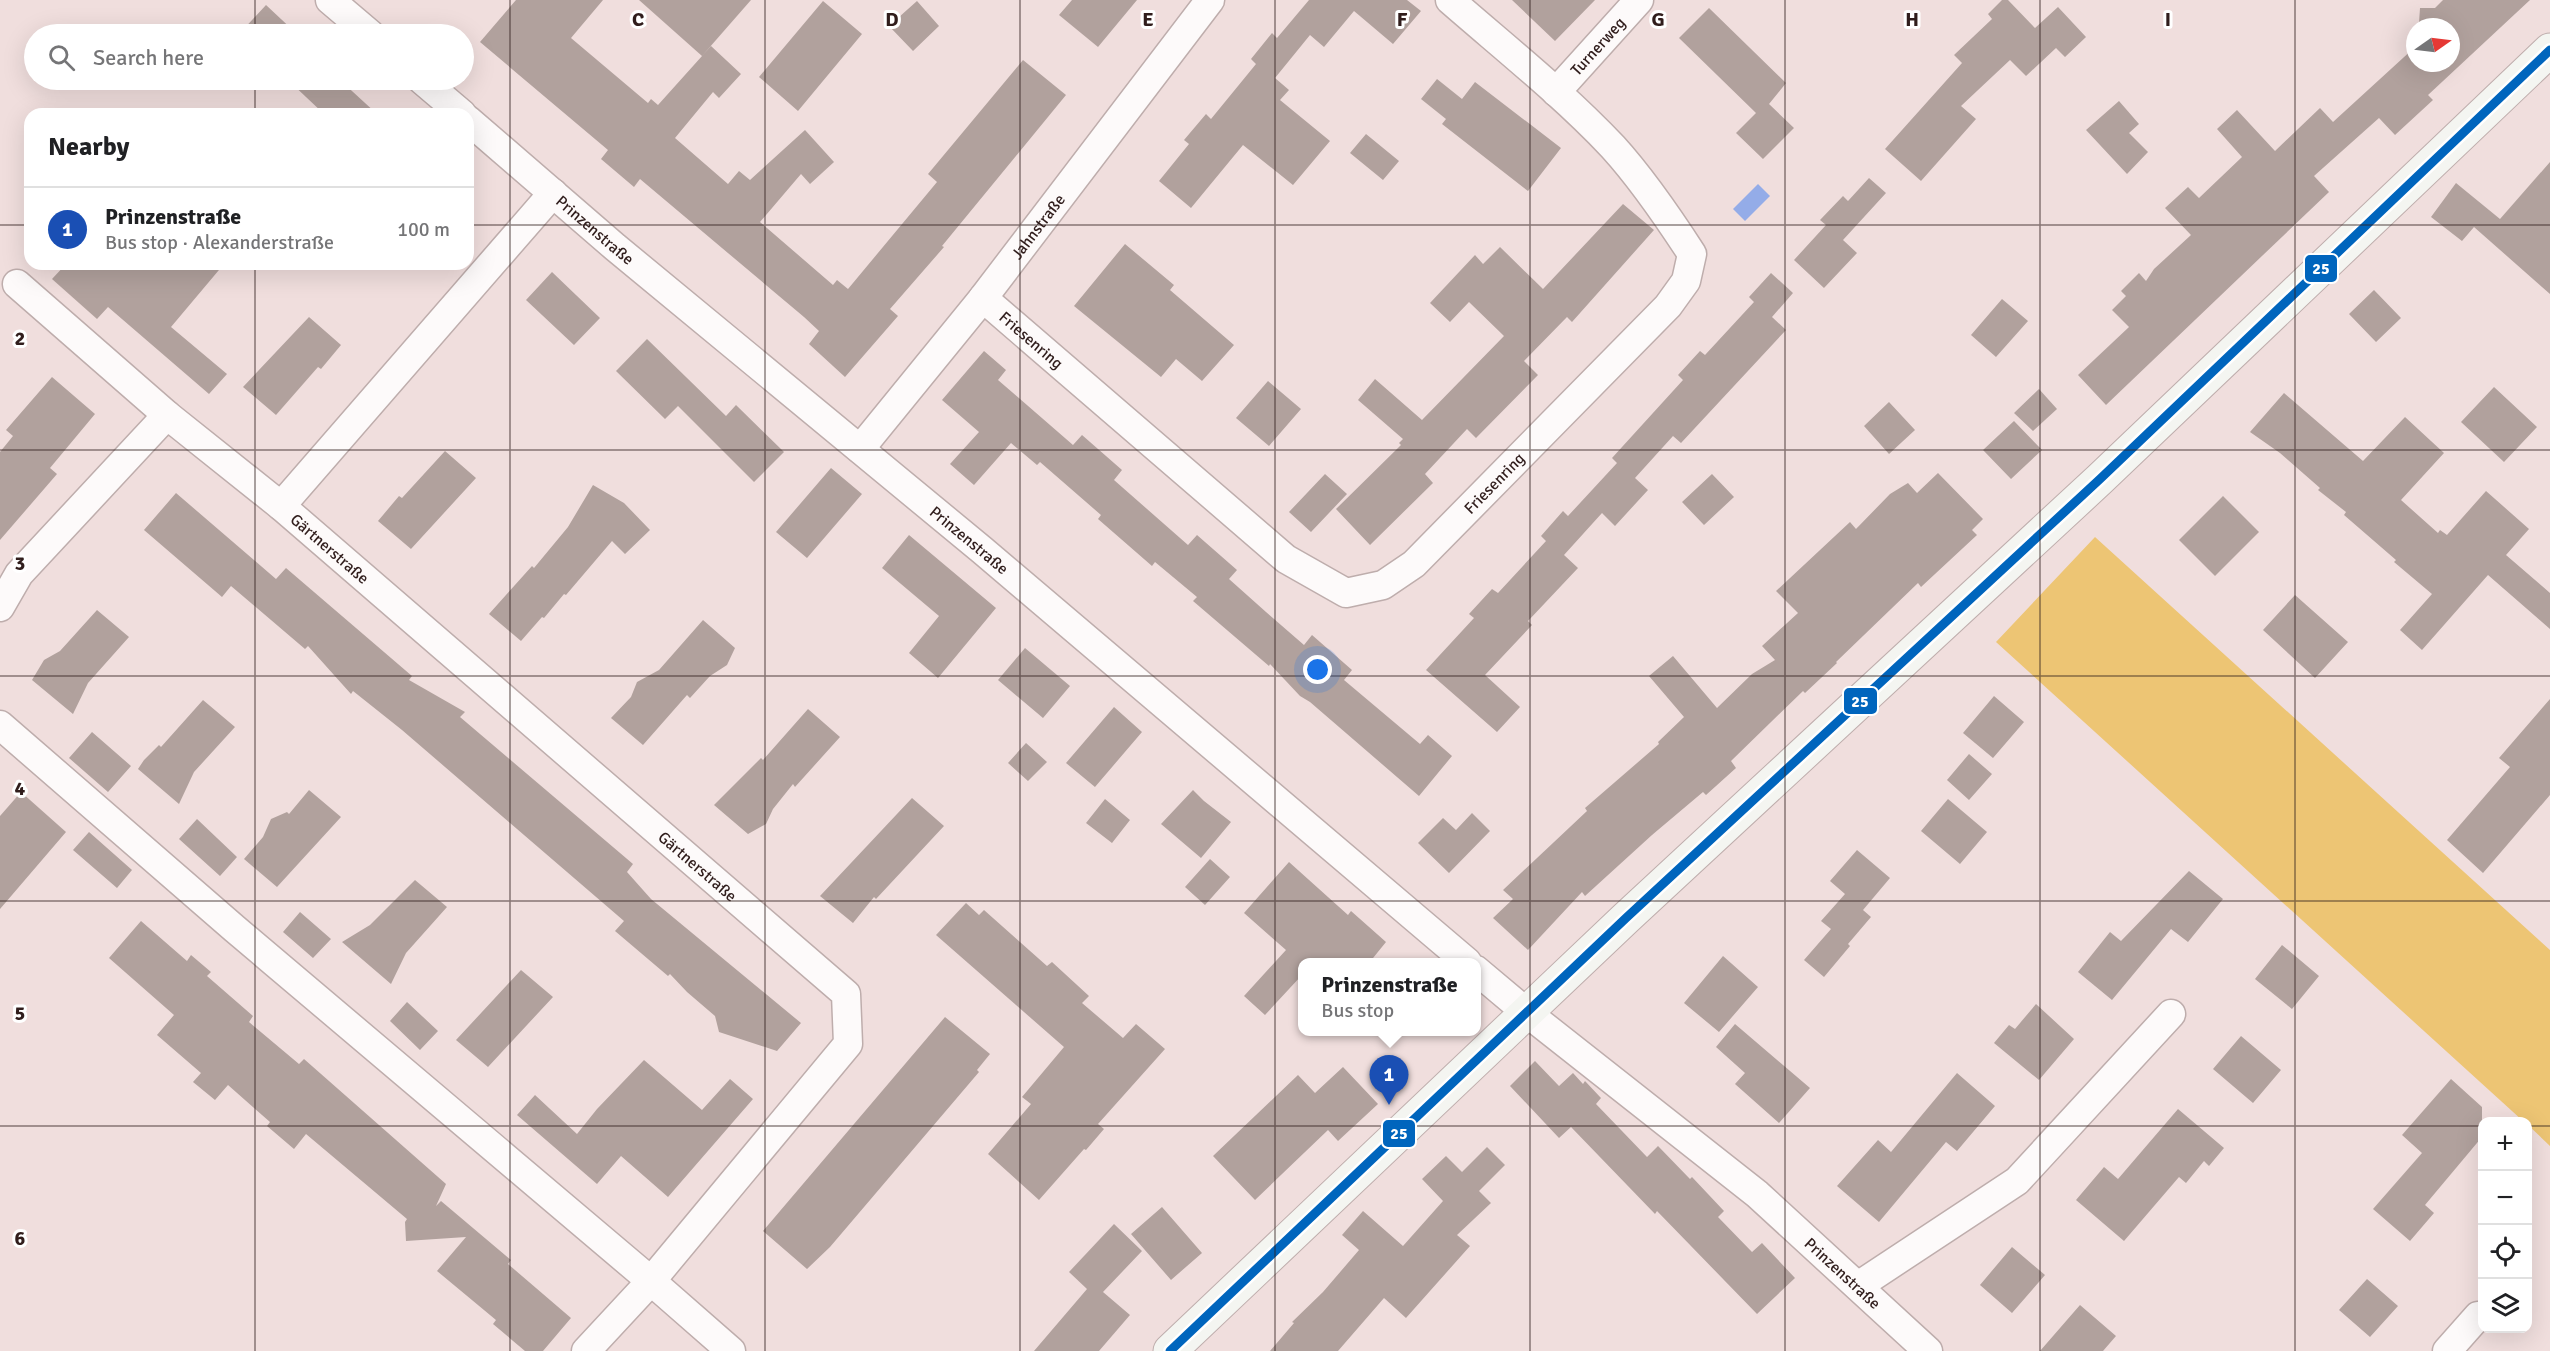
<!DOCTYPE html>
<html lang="en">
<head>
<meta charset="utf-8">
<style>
	:root { --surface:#fff; --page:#f6f6f6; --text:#202124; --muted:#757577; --line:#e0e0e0; --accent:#ea580c }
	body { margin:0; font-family:Signika,sans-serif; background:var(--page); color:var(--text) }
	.controls { position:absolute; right:18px; bottom:18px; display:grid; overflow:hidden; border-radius:12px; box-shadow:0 6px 24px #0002 }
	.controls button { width:54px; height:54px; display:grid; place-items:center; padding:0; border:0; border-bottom:2px solid var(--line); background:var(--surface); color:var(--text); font:30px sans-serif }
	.compass { position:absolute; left:2406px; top:18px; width:54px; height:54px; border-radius:50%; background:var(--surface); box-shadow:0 6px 24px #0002; rotate:76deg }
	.you { position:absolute; left:1318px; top:670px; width:21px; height:21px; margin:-15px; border:4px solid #fff; border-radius:50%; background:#1a73e8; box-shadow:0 0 0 9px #1a73e833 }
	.badge { display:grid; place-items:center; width:39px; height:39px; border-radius:50%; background:var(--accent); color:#fff; font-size:20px; font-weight:700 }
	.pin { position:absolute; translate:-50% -50px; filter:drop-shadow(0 2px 3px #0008) }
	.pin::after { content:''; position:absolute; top:32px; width:21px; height:18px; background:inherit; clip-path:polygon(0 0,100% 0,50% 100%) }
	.popup { position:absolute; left:1298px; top:958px; width:183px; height:78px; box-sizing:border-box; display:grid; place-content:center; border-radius:12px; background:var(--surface); filter:drop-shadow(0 2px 4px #0005); font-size:20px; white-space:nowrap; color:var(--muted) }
	.popup b { font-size:22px; color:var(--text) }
	.popup::after { content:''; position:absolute; left:50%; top:100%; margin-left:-12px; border:12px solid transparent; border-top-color:var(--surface) }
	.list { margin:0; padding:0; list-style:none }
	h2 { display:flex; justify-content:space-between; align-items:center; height:78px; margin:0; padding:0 24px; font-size:26px }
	h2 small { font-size:20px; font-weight:400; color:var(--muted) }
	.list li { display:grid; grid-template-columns:39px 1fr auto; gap:18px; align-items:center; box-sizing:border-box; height:84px; padding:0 24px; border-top:2px solid var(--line) }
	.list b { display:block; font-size:22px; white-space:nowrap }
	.list p { margin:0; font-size:20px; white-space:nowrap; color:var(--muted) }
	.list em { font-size:20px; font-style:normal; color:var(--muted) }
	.icon { flex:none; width:33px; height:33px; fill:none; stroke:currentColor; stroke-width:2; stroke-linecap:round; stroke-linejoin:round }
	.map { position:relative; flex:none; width:2550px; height:1351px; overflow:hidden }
	.search { position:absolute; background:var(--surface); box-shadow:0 6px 24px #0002; left:24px; top:24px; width:450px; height:66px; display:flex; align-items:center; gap:15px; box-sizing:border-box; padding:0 21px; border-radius:33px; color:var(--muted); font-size:22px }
	.panel { position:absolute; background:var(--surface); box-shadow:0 6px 24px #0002; left:24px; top:108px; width:450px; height:162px; border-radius:18px }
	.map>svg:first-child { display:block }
	.green { fill:#edc574 }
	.water { fill:#94ace8 }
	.building { fill:#b1a19d }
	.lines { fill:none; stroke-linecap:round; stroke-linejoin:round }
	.street-casing { stroke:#beadac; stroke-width:31 }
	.secondary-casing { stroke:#beadac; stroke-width:35 }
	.street { stroke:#fdfafa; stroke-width:28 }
	.secondary { stroke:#f4f5f1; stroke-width:33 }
	.bus-1-casing { stroke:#fff; stroke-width:14 }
	.bus-1 { stroke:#0065bd; stroke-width:9 }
	.grid { fill:none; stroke:#301d1c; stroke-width:1.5; stroke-opacity:0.55 }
	.labels { text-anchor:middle; stroke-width:6; stroke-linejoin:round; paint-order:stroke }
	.street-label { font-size:16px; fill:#301d1c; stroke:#fff }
	.grid-label { font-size:20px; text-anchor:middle; font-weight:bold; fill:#301d1c; stroke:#fff; stroke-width:6; stroke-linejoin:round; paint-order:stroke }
	.line-badge { stroke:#fff; stroke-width:2 }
	.badge-label { font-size:16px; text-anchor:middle; font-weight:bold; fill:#fff }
</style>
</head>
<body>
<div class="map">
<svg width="2550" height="1351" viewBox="0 0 2550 1351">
	<rect width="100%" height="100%" fill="#f0dedd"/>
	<path class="green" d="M2095 537 2550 950V1146L2528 1125V1122L2523 1121 1996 642Z"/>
	<path class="water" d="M1758 184 1770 196 1745 221 1733 209Z"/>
	<path class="building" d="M516 0H603L571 38 648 103 651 99 658 105 711 46 741 74 719 98 713 92 675 138 728 184 739 171 750 180 805 130 834 162 810 184 801 174 760 222 833 285 837 280 848 289 937 182 928 174 1023 60 1066 95 942 246 944 247 890 309 898 316 845 377 809 344 819 331 804 317 640 179 634 187 601 159 608 150 480 42Z
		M639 0H751L702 56Z
		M1072 0H1137L1098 47 1059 15Z
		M1309 0H1407L1421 11 1393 44 1354 11 1324 47 1310 35 1275 78 1289 90 1280 100 1330 141 1293 185 1243 145 1191 208 1159 181 1189 144 1184 140 1206 114 1211 119 1256 64 1251 59 1272 33 1277 38Z
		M1512 0H1595L1555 41Z
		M2002 0H2008L2035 28 2058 7 2086 37 2065 57 2056 48 2026 76 2010 60 1961 106 1976 119 1921 181 1885 149 1962 63 1954 55 1992 19 1988 14Z
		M2443 0H2530L2428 95 2433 100 2395 135 2379 118 2314 176 2329 192 2106 405 2078 375 2129 327 2112 310 2126 296 2121 291 2139 273 2146 281 2154 269 2191 235 2165 208 2188 187 2199 198 2242 157 2217 129 2237 110 2275 151 2320 108 2333 122 2415 47V63H2451V27H2415V32L2412 29 2419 23 2420 8H2435Z
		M823 1 862 34 798 111 759 77Z
		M917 1 939 26 913 51 889 26Z
		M266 5 297 34H239Z
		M1709 8 1786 83 1769 104 1794 128 1763 159 1736 133 1756 113 1679 38Z
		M1437 79 1462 99 1475 82 1561 148 1528 191 1442 124 1446 119 1421 99Z
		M288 80H340L377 114H324Z
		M2119 101 2139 124 2129 133 2148 152 2127 174 2086 130Z
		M1366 134 1399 161 1383 180 1350 153Z
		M2550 162V294L2474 227 2462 241 2431 217 2456 183 2500 219Z
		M1869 178 1886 193 1843 240 1857 253 1824 288 1794 260 1826 225 1820 220 1843 196 1848 201Z
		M1623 204 1654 230 1572 322 1567 317 1524 361 1538 375 1476 438 1467 429 1425 474 1433 483 1370 545 1336 509 1401 445 1399 443 1403 439 1358 400 1375 379 1422 420 1504 336 1469 302 1450 322 1430 303 1475 255 1483 264 1500 247 1543 289Z
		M1125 244 1174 285 1170 290 1234 345 1202 381 1176 359 1161 377 1074 306Z
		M66 264H224L171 327 227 374 209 394 108 307 97 319 52 279Z
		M552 272 600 318 574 345 526 300Z
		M1771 273 1793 293 1772 317 1786 330 1681 443 1673 436 1635 478 1648 490 1615 526 1602 513 1564 555 1578 568 1528 621 1532 625 1485 675 1520 707 1497 732 1426 670 1474 618 1469 614 1492 589 1498 593 1546 541 1541 536 1563 511 1568 516 1617 463 1612 458 1683 380 1678 375 1700 351 1705 355 1754 302 1749 297Z
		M2374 290 2401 318 2376 342 2349 314Z
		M2002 299 2028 321 1996 357 1971 335Z
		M309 317 341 345 321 369 318 367 276 415 243 387Z
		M647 339 726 416 736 405 784 452 754 482 678 406 665 419 616 371Z
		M984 351 1006 370 998 380 1073 445 1082 435 1122 470 1114 480 1188 545 1197 535 1237 570 1229 579 1266 612 1304 645 1312 635 1352 670 1344 680 1420 744 1428 735 1452 756 1419 796 1310 702 1300 696 1270 664 1269 666 1193 601 1197 597 1155 562 1152 566 1098 519 1101 515 1040 462 1037 465 1011 443 974 485 950 464 979 432 942 400Z
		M52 377 95 414 50 468 57 474 0 540V452L13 436 6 430Z
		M1268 381 1301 409 1269 446 1236 418Z
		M2494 387 2537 427 2504 462 2461 422Z
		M2039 389 2057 409 2033 431 2014 413Z
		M2284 393 2363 461 2405 417 2444 453 2401 500 2438 533 2440 530 2447 535 2486 491 2529 529 2506 555 2550 593V629L2488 575 2422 650 2400 630 2432 594 2394 562 2396 560 2344 515 2346 512 2318 490 2320 488 2280 453 2250 432Z
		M1889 402 1915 430 1889 454 1864 426Z
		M2014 421 2042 450 2011 479 1983 450Z
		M445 451 476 478 411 549 378 521 399 496 402 498Z
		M831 468 862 494 807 558 776 532Z
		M1938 473 1983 519 1972 530 1977 535 1921 587 1918 583 1836 662 1837 663 1805 693 1803 691 1731 761 1736 768 1706 795 1703 792 1652 835 1585 896 1582 892 1528 950 1493 918 1513 899 1503 890 1587 811 1585 808 1659 744 1658 742 1684 717 1649 676 1673 656 1717 708 1752 674 1775 660 1762 646 1798 613 1776 591 1850 522 1856 529 1890 494 1908 483 1917 493Z
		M1325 474 1347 494 1311 532 1289 512Z
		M1712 474 1734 497 1704 525 1682 502Z
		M593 485 624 503 650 530 625 554 612 541 566 595 564 594 544 618 542 617 521 641 489 614 532 566 534 568 568 527Z
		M176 493 276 579 286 568 412 676 409 680 465 712 460 717 633 864 627 872 651 899 801 1023 777 1051 719 1032 715 1016 687 992 670 974 668 976 615 931 624 921 402 730 353 691 351 694 308 646 305 649 231 586 222 597 144 530Z
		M2223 496 2259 532 2215 576 2179 540Z
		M909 535 996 608 938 678 909 653 939 616 882 568Z
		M2295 595 2348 642 2315 678 2263 630Z
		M97 610 129 637 88 683 73 714 32 680 44 660 60 651Z
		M703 620 735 648 727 665 710 676 690 698 687 695 643 745 611 718 631 697 637 682 659 670Z
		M1025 648 1070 686 1043 718 998 680Z
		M1994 696 2024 722 1993 758 1963 733Z
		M2550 699V795L2483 873 2447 840 2510 767 2499 758Z
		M203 700 235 727 194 772 179 804 138 769 144 760 159 745 161 747Z
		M1114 707 1142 732 1095 787 1066 763Z
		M808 709 840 737 795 787 793 784 773 809 766 824 748 834 714 805 761 758 763 760Z
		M92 732 131 766 108 792 69 758Z
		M1026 743 1047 762 1028 781 1008 763Z
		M1969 754 1992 774 1969 800 1947 780Z
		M309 790 341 817 277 887 244 859 263 837 271 819 287 812 289 814Z
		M1193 790 1204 801 1231 822 1201 858 1161 824Z
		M21 792 66 832 0 909V816Z
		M912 798 944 826 876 899 874 897 853 923 820 896Z
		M1105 799 1130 820 1112 843 1086 823Z
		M1948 799 1987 832 1960 864 1921 831Z
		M1472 813 1490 831 1449 873 1418 843 1443 818 1456 830Z
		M197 819 237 857 220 876 179 839Z
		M89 832 132 870 117 888 73 850Z
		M1857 850 1890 878 1863 910 1871 917 1848 944 1850 946 1824 977 1804 960 1831 929 1821 921 1845 894 1830 881Z
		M1210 859 1230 877 1205 905 1185 887Z
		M1289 862 1348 915 1351 911 1386 942 1369 963H1302V975L1265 1015 1244 996 1286 950 1244 913Z
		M2189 871 2223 899 2188 942 2171 929 2112 1000 2078 972 2110 932 2121 941Z
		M415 880 447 907 406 953 391 984 342 942 370 925Z
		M966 903 979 915 984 910 1047 966 1052 962 1089 996 1082 1003 1123 1038 1136 1024 1165 1049 1098 1124 1104 1129 1086 1150 1084 1149 1039 1200 988 1154 1031 1104 1022 1097 1064 1047 936 935Z
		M300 912 331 939 313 958 283 932Z
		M141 921 187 961 191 955 211 972 207 976 253 1016 249 1022 299 1064 304 1059 446 1184 436 1206 441 1201 511 1260 508 1264 571 1318 543 1351H525L493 1324 496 1320 437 1271 466 1237 406 1241 405 1222 407 1219 306 1134 294 1149 267 1126 270 1122 228 1085 215 1100 193 1082 201 1073 157 1035 174 1015 109 958Z
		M2282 945 2319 976 2292 1009 2255 979Z
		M1723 956 1758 987 1719 1032 1684 1003Z
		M521 970 553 997 488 1067 456 1040Z
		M407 1002 438 1031 420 1050 390 1021Z
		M2036 1004 2074 1039 2039 1080 1994 1043 2009 1025 2015 1029Z
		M945 1017 990 1054 977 1070 979 1072 830 1247 807 1269 763 1231Z
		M1735 1024 1810 1088 1779 1123 1735 1084 1745 1073 1716 1047Z
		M2241 1036 2281 1070 2253 1103 2213 1069Z
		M644 1060 702 1110 730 1079 753 1099 668 1197 621 1156 597 1184 517 1115 535 1095 577 1134 597 1109Z
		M1535 1061 1559 1086 1573 1073 1583 1084 1585 1081 1601 1098 1596 1104 1647 1157 1658 1146 1690 1179 1692 1177 1724 1211 1718 1217 1752 1252 1762 1243 1795 1278 1757 1314 1657 1211 1655 1214 1571 1127 1559 1138 1510 1086Z
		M1343 1067 1378 1104 1338 1141 1328 1130 1255 1200 1213 1156 1298 1075 1315 1093Z
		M1957 1073 1995 1106 1957 1151 1946 1142 1879 1222 1837 1186 1878 1140 1891 1152Z
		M2451 1079 2482 1107V1137L2425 1205 2434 1213 2410 1241 2373 1209 2422 1153 2402 1135Z
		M2178 1109 2224 1148 2209 1166 2204 1161 2186 1183 2179 1177 2124 1241 2076 1200 2104 1167 2118 1179Z
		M1487 1147 1505 1165 1479 1191 1491 1203 1457 1235 1470 1246 1406 1318 1384 1298 1338 1351H1270L1294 1323 1292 1322 1323 1292 1359 1250 1342 1235 1363 1211 1403 1246 1443 1201 1422 1179 1446 1156 1462 1172Z
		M1162 1207 1202 1253 1171 1280 1131 1234Z
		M1114 1224 1142 1251 1103 1292 1130 1315 1099 1351H1034L1087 1289 1069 1272Z
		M2012 1247 2045 1275 2012 1313 1980 1285Z
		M2367 1279 2398 1306 2370 1337 2339 1310Z
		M2080 1305 2116 1336 2103 1351H2040Z"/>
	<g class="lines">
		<g class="street-casing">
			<g id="street">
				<path d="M330 0 370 34"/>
				<path d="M422 80 462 114"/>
				<path id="s1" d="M1556 92 1639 0"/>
				<path id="s2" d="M468 120 615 247 982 550 1467 962"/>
				<path d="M17 284 167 415"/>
				<path id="s3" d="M983 298 1286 559 1346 593 1383 585 1414 564 1668 306 1686 281 1692 254C1668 217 1643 180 1613 147 1563 94 1505 48 1450 0"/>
				<path id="s4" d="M860 449 983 298 1210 0"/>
				<path d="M281 506 553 193"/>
				<path id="s5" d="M0 607 19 574 167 415 281 506 846 994 848 1044 651 1281 586 1351"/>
				<path d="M0 725 235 929 651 1281 731 1351"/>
				<path id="s6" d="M1476 970 1526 1012 1757 1194 1928 1351"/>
				<path d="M1858 1286 2017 1181 2171 1014"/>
				<path d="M2447 1351 2478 1316"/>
			</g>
		</g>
		<g class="secondary-casing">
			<path id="secondary" d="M1170 1351 1626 918 2100 479 2550 50"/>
		</g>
		<use href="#street" class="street"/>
		<use href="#secondary" class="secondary"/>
		<g class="bus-1-casing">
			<path id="bus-1" d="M1170 1351 1626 918 2100 479 2550 50"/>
		</g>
		<use href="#bus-1" class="bus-1"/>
	</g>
	<path class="grid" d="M255 0V34M510 0V1351M765 0V1351M1020 0V1351M1275 0V1351M1530 0V1351M1785 0V1351M2040 0V1351M2295 0V1351M255 80V114M0 225H30M468 225H2550M255 264V1351M0 450H2550M0 676H2550M0 901H2550M0 1126H2482M2528 1126H2550"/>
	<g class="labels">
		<g class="street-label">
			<text dy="6" stroke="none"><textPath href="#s1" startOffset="62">Turnerweg</textPath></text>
			<text dy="6" stroke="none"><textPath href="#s4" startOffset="285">Jahnstraße</textPath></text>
			<text dy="6" stroke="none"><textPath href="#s2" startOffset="168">Prinzenstraße</textPath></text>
			<text dy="6" stroke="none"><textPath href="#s3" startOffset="64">Friesenring</textPath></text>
			<text dy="6" stroke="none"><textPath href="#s3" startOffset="658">Friesenring</textPath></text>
			<text dy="6" stroke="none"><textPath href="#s2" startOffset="654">Prinzenstraße</textPath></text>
			<text dy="6" stroke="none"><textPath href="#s5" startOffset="466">Gärtnerstraße</textPath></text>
			<text dy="6" stroke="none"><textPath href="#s5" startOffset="952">Gärtnerstraße</textPath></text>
			<text dy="6" stroke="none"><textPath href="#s6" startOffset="476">Prinzenstraße</textPath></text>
		</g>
	</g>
	<g class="grid-label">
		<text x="638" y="26">C</text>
		<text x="892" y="26">D</text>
		<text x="1148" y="26">E</text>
		<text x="1402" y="26">F</text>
		<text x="1658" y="26">G</text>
		<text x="1912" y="26">H</text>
		<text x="2168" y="26">I</text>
		<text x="20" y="345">2</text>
		<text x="20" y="570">3</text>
		<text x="20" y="795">4</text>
		<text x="20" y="1020">5</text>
		<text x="20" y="1245">6</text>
	</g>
	<g class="line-badge">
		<rect x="2304" y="254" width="34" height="29" rx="6" fill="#0065bd"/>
		<rect x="1843" y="687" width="35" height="28" rx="6" fill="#0065bd"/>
		<rect x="1382" y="1119" width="34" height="29" rx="6" fill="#0065bd"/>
	</g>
	<g class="badge-label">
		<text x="2321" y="274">25</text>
		<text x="1860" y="707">25</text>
		<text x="1399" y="1139">25</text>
	</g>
</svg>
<div class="controls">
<button>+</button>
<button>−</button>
<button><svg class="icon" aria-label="locate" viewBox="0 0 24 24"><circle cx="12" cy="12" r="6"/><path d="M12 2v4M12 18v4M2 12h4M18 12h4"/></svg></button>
<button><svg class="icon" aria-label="layers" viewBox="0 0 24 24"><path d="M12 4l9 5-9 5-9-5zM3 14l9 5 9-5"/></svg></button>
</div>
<svg class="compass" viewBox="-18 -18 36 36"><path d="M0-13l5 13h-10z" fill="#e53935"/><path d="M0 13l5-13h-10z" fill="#757577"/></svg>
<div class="you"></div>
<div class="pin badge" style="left:1389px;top:1105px;background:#1a4fb4">1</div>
<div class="popup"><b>Prinzenstraße</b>Bus stop</div>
<div class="search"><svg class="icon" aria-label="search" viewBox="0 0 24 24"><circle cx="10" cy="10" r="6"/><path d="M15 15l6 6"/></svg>Search here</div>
<section class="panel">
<h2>Nearby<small></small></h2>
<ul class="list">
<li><span class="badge" style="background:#1a4fb4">1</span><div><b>Prinzenstraße</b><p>Bus stop · Alexanderstraße</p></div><em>100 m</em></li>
</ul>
</section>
</div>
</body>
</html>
